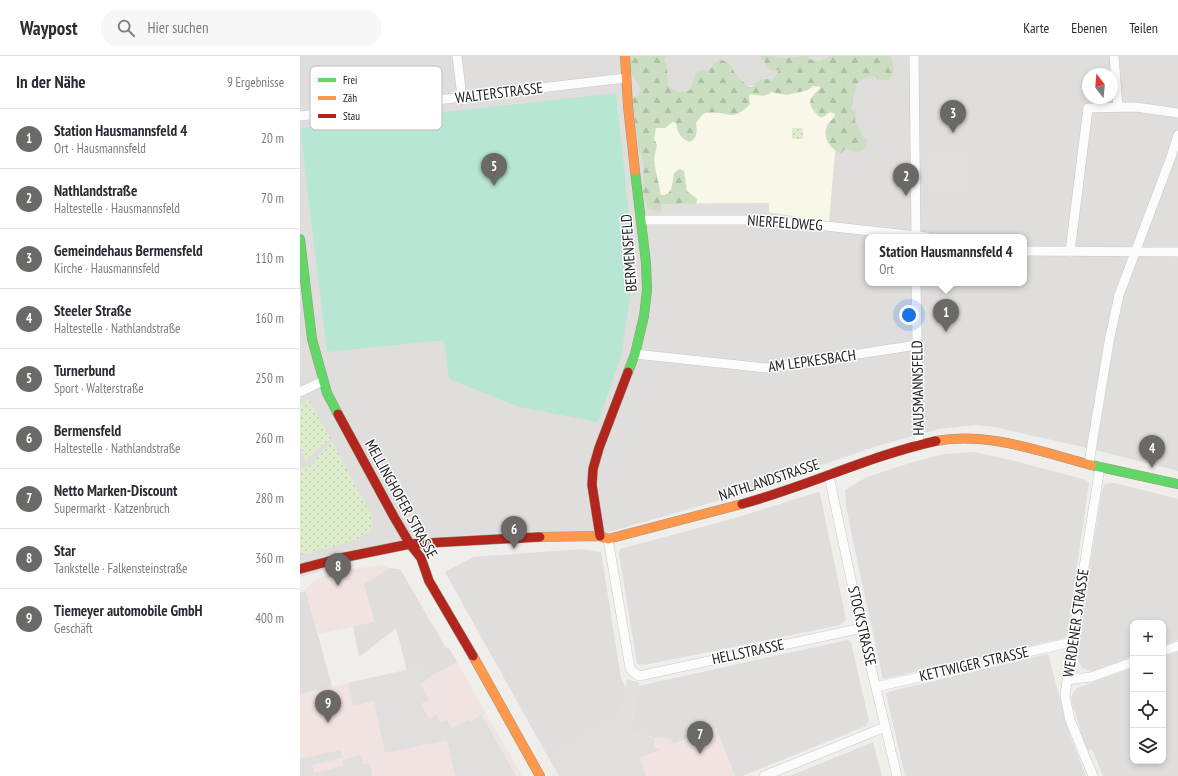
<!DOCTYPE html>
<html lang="de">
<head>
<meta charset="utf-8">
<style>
	:root { --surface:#fff; --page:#f7f7f7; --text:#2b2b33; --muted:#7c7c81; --line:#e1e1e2; --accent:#6a6968 }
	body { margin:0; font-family:"PT Sans Narrow",sans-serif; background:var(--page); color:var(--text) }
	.controls { position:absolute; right:12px; bottom:12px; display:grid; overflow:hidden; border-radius:8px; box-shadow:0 2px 6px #0003 }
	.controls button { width:36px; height:36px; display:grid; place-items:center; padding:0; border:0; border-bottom:1px solid var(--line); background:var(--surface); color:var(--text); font:20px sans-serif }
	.compass { position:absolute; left:782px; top:12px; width:36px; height:36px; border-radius:50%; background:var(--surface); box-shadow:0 2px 6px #0003; rotate:344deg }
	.you { position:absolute; left:609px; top:259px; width:14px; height:14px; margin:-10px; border:3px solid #fff; border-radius:50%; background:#1a73e8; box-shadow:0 0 0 6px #1a73e833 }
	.badge { display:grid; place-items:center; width:26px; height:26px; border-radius:50%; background:var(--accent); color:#fff; font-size:13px; font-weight:700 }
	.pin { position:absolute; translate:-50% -33px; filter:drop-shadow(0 1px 2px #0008) }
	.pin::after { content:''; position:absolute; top:21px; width:14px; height:12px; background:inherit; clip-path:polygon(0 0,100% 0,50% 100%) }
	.popup { position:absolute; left:565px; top:178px; width:162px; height:52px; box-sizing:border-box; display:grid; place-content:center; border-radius:8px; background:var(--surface); filter:drop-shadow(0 1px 3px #0005); font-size:13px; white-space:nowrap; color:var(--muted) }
	.popup b { font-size:15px; color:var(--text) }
	.popup::after { content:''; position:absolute; left:50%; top:100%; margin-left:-8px; border:8px solid transparent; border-top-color:var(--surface) }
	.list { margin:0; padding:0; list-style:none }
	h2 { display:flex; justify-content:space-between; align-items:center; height:52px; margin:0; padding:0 16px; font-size:17px }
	h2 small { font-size:13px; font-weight:400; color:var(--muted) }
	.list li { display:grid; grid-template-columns:26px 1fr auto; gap:12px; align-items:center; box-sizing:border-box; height:60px; padding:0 16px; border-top:1px solid var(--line) }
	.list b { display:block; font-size:15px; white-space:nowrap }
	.list p { margin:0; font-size:13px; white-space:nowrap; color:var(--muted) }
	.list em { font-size:13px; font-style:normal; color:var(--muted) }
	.icon { flex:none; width:22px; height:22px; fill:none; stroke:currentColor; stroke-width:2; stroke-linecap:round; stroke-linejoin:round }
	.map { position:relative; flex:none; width:878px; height:720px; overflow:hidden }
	header { display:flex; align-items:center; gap:24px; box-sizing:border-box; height:56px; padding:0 20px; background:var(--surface); border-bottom:1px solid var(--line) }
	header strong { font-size:19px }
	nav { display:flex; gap:22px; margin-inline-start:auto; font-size:14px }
	.search { width:280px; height:36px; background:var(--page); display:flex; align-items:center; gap:10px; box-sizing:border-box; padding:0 14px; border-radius:16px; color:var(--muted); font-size:15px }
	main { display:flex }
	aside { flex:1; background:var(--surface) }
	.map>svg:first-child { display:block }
	.residential { fill:#dfdedc; fill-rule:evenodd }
	.commercial { fill:#f1e3e1 }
	.education { fill:#f8f7e8 }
	.grass { fill:url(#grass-dots) }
	.forest { fill:url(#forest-firs) }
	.pitch { fill:#b7e6d2 }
	.parking { fill:#e0dfde }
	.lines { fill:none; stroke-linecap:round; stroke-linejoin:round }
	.street-casing { stroke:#c9c8c7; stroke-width:10 }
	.fast-casing { stroke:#999a82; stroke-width:10 }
	.slow-casing { stroke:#999a82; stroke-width:10 }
	.jam-casing { stroke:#999a82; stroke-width:10 }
	.street { stroke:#fdfcfc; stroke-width:9 }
	.fast { stroke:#63d668; stroke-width:9 }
	.slow { stroke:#ff974d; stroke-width:9 }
	.jam { stroke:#b3261e; stroke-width:9 }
	.labels { text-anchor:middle; stroke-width:3; stroke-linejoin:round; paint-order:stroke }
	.street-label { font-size:15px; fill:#222; stroke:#fff }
	.key { fill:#fff; stroke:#bdbdbd; stroke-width:1 }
	.key-label { font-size:11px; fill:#222 }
</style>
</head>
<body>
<header>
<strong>Waypost</strong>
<div class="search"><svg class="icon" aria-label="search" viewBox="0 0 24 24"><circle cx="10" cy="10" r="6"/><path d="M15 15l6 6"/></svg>Hier suchen</div>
<nav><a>Karte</a><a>Ebenen</a><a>Teilen</a></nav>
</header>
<main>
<aside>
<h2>In der Nähe<small>9 Ergebnisse</small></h2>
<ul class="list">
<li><span class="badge">1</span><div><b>Station Hausmannsfeld 4</b><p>Ort · Hausmannsfeld</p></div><em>20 m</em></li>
<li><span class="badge">2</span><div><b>Nathlandstraße</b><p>Haltestelle · Hausmannsfeld</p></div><em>70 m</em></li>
<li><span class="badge">3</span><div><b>Gemeindehaus Bermensfeld</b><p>Kirche · Hausmannsfeld</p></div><em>110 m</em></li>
<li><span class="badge">4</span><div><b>Steeler Straße</b><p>Haltestelle · Nathlandstraße</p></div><em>160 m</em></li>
<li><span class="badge">5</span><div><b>Turnerbund</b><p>Sport · Walterstraße</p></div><em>250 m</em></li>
<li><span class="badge">6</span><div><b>Bermensfeld</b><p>Haltestelle · Nathlandstraße</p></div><em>260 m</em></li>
<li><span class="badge">7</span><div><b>Netto Marken-Discount</b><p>Supermarkt · Katzenbruch</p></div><em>280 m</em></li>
<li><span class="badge">8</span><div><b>Star</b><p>Tankstelle · Falkensteinstraße</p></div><em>360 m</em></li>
<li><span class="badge">9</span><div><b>Tiemeyer automobile GmbH</b><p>Geschäft</p></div><em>400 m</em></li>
</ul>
</aside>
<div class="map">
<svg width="878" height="720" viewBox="0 0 878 720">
	<defs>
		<pattern id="grass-dots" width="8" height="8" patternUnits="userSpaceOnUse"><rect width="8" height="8" fill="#ddeccb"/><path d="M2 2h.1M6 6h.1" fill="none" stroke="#bdcaae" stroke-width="1.8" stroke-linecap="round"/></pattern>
		<pattern id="forest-firs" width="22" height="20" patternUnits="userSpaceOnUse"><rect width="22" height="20" fill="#cbdec1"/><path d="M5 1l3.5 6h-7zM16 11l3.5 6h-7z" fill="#aebea6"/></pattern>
	</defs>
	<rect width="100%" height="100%" fill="#f0eeeb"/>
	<path class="residential" d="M0 0H878V415L779 390 694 371 675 369 638 373 574 391 421 444 305 477 118 490 72 500 0 521ZM788 18H812V42H788ZM568 181H724V227H568Z
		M674 396 715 405 786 424 789 427 767 580 765 582 583 623 554 490 546 450 545 434 567 421 610 407 644 398Z
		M814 427 878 443V584L863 589V567H833V600L792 615 787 614 782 612 777 602 779 576 802 434 805 428Z
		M518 436 520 438 546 563 540 569 345 609 337 608 319 497 320 493 432 463Z
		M281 493 301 496 321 622 326 632 321 660 248 701 145 516 173 501Z
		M90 512 100 513 146 592H149L157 606 128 622 107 614 96 572 59 601 53 570 74 565 64 528Z
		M6 535 32 631 0 638V537Z
		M548 584 551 587 569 664 566 670 442 720H435L416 672 373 688 330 678 338 630Z
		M878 596V720H803L792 693 788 694 783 684 771 642 773 637 777 632 833 612V705H863V601Z
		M748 598 769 677 786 720H605L586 638 588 636Z
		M573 686 582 720H490Z"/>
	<path class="commercial" d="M82 509 90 512 64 528 74 566 18 578 5 534 16 523 46 514Z
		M157 606 184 654 222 720H0V638L123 610 128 622Z
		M326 632 337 634 330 678 371 683 374 688 416 672 435 720H259L248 701 321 660Z"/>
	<path class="education" d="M542 14 529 166 469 156V147L361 148 354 146 345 48Z"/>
	<path class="grass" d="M492 72H503V83H492Z
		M9 343 31 383 16 394 9 403 5 404 0 389V347Z
		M32 386 70 456C72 462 74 468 71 474 65 484 14 496 0 499V413L14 408C20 395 21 394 32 386Z"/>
	<path class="forest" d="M327 0H366L364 3 367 10 368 30C376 37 383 39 391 33L393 24 396 16 404 13 407 15 420 3 430 8 434 16 447 30 452 31 461 23C473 23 473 26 479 14L471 15 460 0H474C481 4 499 0 508 0L511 4 520 5 530 0H591C594 8 595 18 588 24H579L574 20C570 21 564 22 561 24 553 30 554 45 551 53L556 56 555 66 560 72 562 80 567 83C568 91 566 92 559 96L545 93 541 97C530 94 521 80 528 68 531 64 534 63 535 58L530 56 523 61H520C514 56 507 49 512 41 514 37 519 34 521 31L513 30 508 34 487 39 471 36C465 42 458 39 450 38L449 42 450 48C446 53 438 59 431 59 424 58 408 54 402 59 400 61 398 64 396 67 397 74 398 83 389 86 380 82 378 77 376 67L373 66 365 72H356L354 83 357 89 354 103 355 111 361 139C373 140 372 127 374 117L379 113 384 115 387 135 397 143 396 149 367 151 359 156H357L347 151C345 145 343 139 343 133 343 120 346 106 339 95L332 42 337 40 341 34 336 23 329 15Z"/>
	<path class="pitch" d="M316 37 330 169 332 229 321 301 298 366 219 351 149 323 144 284 27 296 0 72Z"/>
	<path class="parking" d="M632 96 669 99 666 138 629 135Z
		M469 147V159L361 160V148Z
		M0 276 7 318 3 319 0 313Z
		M123 610 128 622 126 623 127 624 120 628 129 643 121 648 129 663 137 659 141 667 147 664 152 672 169 663 170 666 181 658 216 720H155L147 684 85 697 74 645 53 650 48 627Z
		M327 623 339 627 330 678 354 682V692L362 693 340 702 346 720H259L248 700 321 660Z
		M41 694 42 702 12 709 14 717 43 710 42 704 61 699 63 708 70 709 72 720H0V703Z"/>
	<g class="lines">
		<g class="street-casing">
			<path id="street" d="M157 0 162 41
				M614 0 616 181
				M814 0 818 51
				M0 60 326 22
				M342 164H470L627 181
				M724 195 878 196
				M770 196 788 52 836 51 878 57
				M616 227 619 389
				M335 298 467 312 617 289
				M0 336 23 325
				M789 407 809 286 819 239 871 101 878 79
				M529 420 559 561 597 720
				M308 483 330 612 332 615 339 620 562 572
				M863 595 878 590
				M767 624 791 621 833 606
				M576 631 772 586
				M464 720 585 671
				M793 720 770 664 765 640 772 586 800 411"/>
		</g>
		<g class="fast-casing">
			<path id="fast" d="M0 183 12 283 27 337 38 358
				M328 316 335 298 344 260 347 234 346 207 335 115
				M791 409 878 428"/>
		</g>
		<g class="slow-casing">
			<path id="slow" d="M325 0 328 50 335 115
				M636 385C687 375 742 396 791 409
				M240 481 300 480 308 483 442 448
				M173 600 240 720"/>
		</g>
		<g class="jam-casing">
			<path id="jam" d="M38 358 94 461 110 488 121 502 129 525 173 600
				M442 448C508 430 569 400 636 385
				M300 480 292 429 293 413 299 392 328 316
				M0 513 41 502 110 488 240 481"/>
		</g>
		<use href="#street" class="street"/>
		<use href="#fast" class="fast"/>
		<use href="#slow" class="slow"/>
		<use href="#jam" class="jam"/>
	</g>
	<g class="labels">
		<g class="street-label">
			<text transform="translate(199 37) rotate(-7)" y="5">WALTERSTRASSE</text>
			<text transform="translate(485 167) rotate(4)" y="5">NIERFELDWEG</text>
			<text transform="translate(329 197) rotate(-94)" y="5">BERMENSFELD</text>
			<text transform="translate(512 305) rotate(-8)" y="5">AM LEPKESBACH</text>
			<text transform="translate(618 332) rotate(-91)" y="5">HAUSMANNSFELD</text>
			<text transform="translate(469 424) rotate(-18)" y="5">NATHLANDSTRASSE</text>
			<text transform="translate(101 443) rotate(61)" y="5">MELLINGHOFER STRASSE</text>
			<text transform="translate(776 567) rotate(-82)" y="5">WERDENER STRASSE</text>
			<text transform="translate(562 570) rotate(77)" y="5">STOCKSTRASSE</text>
			<text transform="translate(448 596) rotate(-12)" y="5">HELLSTRASSE</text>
			<text transform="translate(674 608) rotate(-13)" y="5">KETTWIGER STRASSE</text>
		</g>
	</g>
	<rect x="10" y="10" width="132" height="64" rx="6" class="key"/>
	<rect x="18" y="22" width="18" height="4" fill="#63d668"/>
	<rect x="18" y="40" width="18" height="4" fill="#ff974d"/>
	<rect x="18" y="58" width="18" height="4" fill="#b3261e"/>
	<g class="key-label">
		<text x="43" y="28">Frei</text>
		<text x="43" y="46">Zäh</text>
		<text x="43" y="64">Stau</text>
	</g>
</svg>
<div class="controls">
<button>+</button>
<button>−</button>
<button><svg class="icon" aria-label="locate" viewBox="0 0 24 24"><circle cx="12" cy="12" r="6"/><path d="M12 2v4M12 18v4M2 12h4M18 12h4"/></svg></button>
<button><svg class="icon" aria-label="layers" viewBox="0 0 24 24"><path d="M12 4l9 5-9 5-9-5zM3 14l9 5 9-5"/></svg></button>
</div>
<svg class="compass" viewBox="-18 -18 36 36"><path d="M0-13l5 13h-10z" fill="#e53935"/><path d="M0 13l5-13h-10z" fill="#7c7c81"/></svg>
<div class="you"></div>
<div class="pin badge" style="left:646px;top:276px">1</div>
<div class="popup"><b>Station Hausmannsfeld 4</b>Ort</div>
<div class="pin badge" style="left:606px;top:140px">2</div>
<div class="pin badge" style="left:653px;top:77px">3</div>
<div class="pin badge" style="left:852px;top:412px">4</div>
<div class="pin badge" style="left:194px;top:130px">5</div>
<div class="pin badge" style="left:214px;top:493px">6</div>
<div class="pin badge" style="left:400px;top:698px">7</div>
<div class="pin badge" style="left:38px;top:530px">8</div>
<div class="pin badge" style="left:28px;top:667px">9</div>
</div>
</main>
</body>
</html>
